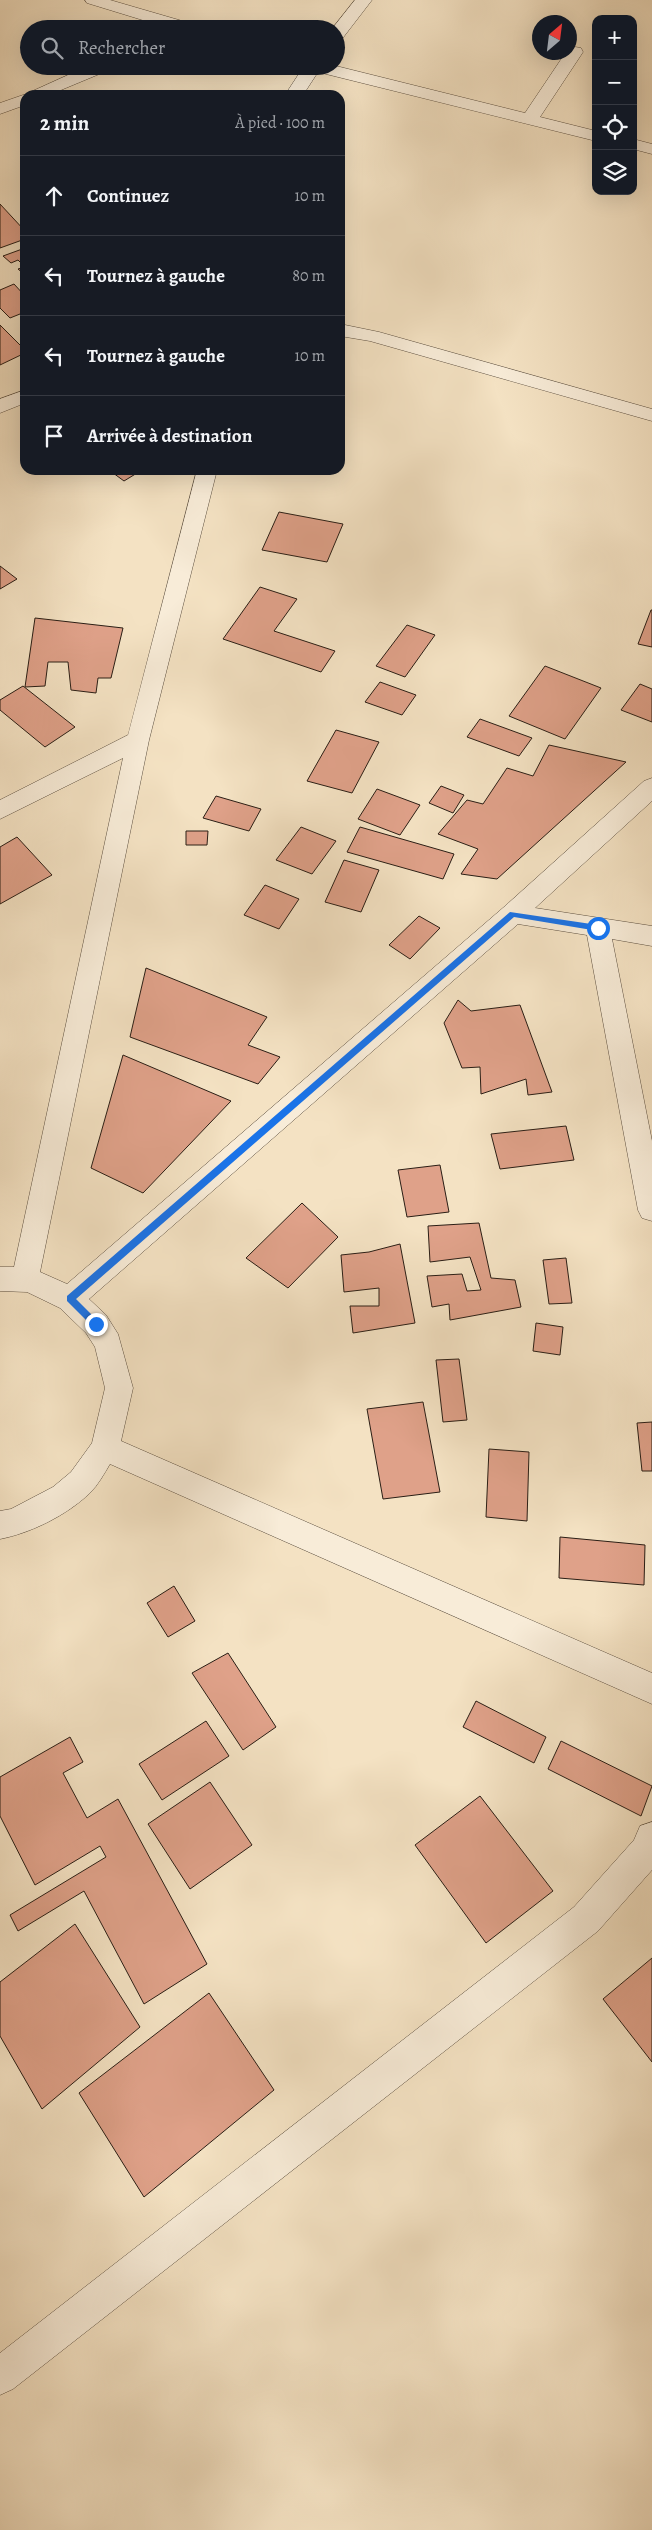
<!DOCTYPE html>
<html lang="fr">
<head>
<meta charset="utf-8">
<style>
	:root { --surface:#171b24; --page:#242831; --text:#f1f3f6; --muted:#9ea1a6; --line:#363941 }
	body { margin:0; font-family:Alegreya,serif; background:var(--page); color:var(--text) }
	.controls { position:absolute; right:15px; top:15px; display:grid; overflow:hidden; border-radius:10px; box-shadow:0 5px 20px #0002 }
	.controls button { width:45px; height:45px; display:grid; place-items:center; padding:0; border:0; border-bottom:1px solid var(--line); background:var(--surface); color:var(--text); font:25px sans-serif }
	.compass { position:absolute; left:532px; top:15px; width:45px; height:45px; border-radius:50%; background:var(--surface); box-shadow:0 5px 20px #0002; rotate:28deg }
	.stop { position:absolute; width:15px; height:15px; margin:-11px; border:4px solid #1a73e8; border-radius:50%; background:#fff }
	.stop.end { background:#1a73e8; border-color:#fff; box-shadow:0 1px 5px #0008 }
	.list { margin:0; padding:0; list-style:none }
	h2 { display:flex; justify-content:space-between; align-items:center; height:65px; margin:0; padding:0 20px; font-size:21px }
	h2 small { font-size:16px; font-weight:400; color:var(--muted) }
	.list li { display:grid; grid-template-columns:32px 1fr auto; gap:15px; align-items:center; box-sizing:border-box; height:80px; padding:0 20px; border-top:1px solid var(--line) }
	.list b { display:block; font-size:19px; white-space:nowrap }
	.list em { font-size:16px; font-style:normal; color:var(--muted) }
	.icon { flex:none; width:28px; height:28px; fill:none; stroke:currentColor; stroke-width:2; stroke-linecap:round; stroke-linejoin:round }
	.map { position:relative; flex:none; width:652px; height:2530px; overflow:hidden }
	.search { position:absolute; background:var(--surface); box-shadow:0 5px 20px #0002; left:20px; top:20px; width:325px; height:55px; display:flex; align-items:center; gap:12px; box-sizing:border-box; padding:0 18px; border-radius:28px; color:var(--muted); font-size:19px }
	.panel { position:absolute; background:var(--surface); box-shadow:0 5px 20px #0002; left:20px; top:90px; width:325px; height:385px; border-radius:15px }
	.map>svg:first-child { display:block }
	.building { fill:#dfa189; stroke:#2a1e15 }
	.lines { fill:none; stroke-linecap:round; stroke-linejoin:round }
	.minor-casing { stroke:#5c4f40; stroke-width:1 }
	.minor { fill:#f8ecd8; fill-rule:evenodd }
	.route { fill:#1a73e8 }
</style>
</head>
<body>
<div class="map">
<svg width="652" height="2530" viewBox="0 0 652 2530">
	<rect width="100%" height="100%" fill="#f4e2c3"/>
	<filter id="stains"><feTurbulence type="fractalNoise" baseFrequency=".004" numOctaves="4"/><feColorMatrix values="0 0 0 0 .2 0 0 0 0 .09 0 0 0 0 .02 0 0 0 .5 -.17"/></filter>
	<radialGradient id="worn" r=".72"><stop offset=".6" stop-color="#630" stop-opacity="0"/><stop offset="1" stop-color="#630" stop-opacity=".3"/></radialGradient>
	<path class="building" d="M0 204 25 231V239L0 248Z
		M25 248V275L18 269 25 267 18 260 11 263 3 256Z
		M14 284 25 296V312L10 318 0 308V290Z
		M0 325 25 350V353L0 365Z
		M109 470H142L124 481Z
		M279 512 343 524 327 562 262 550Z
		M0 566 17 579 0 589Z
		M260 587 297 599 274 631 335 651 321 672 223 639Z
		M651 610H652V647L638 644Z
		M35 618 123 628 111 678H98L96 693 71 690 68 662H48L45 686 25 687Z
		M407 625 435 635 405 677 376 666Z
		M545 666 601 688 565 739 509 716Z
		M380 682 416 695 402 715 365 702Z
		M640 684 652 689V722L621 710Z
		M23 686 75 727 45 747 0 710V700Z
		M480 719 532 738 519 756 467 737Z
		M336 730 379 742 352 793 307 781Z
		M549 745 626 762 497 879 461 874 478 849 438 834 467 800 483 804 507 768 533 776Z
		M441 786 464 795 453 813 429 803Z
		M377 789 420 805 400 835 358 819Z
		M216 796 261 809 249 831 203 818Z
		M301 827 336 841 312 874 276 860Z
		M360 827 454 854 443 879 347 852Z
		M186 831H208L207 845H186Z
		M17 837 52 875 0 904V847Z
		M344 860 379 870 361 912 325 902Z
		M265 885 299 899 279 929 244 915Z
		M419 916 440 928 410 959 389 945Z
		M146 968 267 1017 248 1045 280 1057 258 1084 130 1037Z
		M458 1000 471 1011 520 1005 552 1092 528 1095 526 1079 481 1094 480 1067 462 1068 444 1023Z
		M123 1055 231 1101 143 1193 91 1168Z
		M566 1126 574 1160 500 1169 491 1134Z
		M440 1165 449 1212 407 1217 398 1170Z
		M302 1203 338 1237 288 1288 246 1258Z
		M479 1223 491 1278 515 1280 521 1307 450 1320 449 1304 432 1307 427 1276 462 1274 467 1291 481 1290 470 1257 430 1262 428 1226Z
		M400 1244 415 1323 353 1333 350 1306H379V1288L344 1292 341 1255 369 1252Z
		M566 1258 572 1303 549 1304 543 1260Z
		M536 1323 563 1327 560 1355 533 1351Z
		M459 1359 467 1420 443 1422 436 1360Z
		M423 1402 440 1492 383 1499 367 1409Z
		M652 1422V1471H642L637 1423Z
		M489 1449 529 1452 527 1521 486 1517Z
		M560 1537 645 1545 644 1585 559 1578Z
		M174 1586 195 1621 168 1637 147 1603Z
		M228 1653 276 1727 243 1750 192 1673Z
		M476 1701 546 1737 534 1763 463 1727Z
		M206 1721 229 1756 162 1800 139 1764Z
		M70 1737 83 1762 63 1773 87 1818 118 1799 207 1964 144 2004 84 1891 18 1931 10 1915 106 1857 100 1846 35 1885 0 1816V1777Z
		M561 1741 652 1786 641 1816 548 1769Z
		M210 1782 252 1845 190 1889 148 1824Z
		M480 1796 553 1891 486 1943 415 1845Z
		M75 1924 140 2027 42 2109 0 2036V1982Z
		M652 1958V2062L603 1999Z
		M209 1993 274 2090 144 2197 79 2093Z"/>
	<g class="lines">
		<g class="minor-casing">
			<path id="minor" d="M85 0H110L196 25 198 29H172L87 3Z
				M355 0H372L342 39 336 40V29H332Z
				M575 47 581 48 583 52 540 117 596 131V141L318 72 303 95H285L304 66H336L525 113 566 52H570V48Z
				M88 66H111L109 70 49 95H25V105L0 114V103L26 94Z
				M633 139 652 144V154L633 149Z
				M340 324 379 332 652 409V421L370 341 340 336Z
				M25 390V403L0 413V399Z
				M197 470H217L149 740 40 1272 67 1284 504 907 644 781 652 778V801L535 908 652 926V946L612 939 652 1141V1221L642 1218 638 1210 587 935 518 924 89 1299 106 1315 118 1334 133 1388 121 1441 652 1673V1704L110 1464C104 1474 98 1485 90 1493 67 1515 31 1533 0 1539V1511L11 1509 53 1487 71 1472 92 1443 105 1388 95 1347 86 1333 60 1308 27 1292 0 1291V1267H14L123 758 0 819V800L128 735Z
				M652 1822V1870L598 1931 13 2389 0 2395V2353L574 1907 634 1840 640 1826Z"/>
		</g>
		<use href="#minor" class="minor"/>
	</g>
	<path class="route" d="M510 912 598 925 602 928 598 931 514 917 76 1299 99 1322V1327H93L67 1301V1296Z"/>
	<rect width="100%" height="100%" filter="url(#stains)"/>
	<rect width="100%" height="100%" fill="url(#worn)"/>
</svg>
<div class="controls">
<button>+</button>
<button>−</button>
<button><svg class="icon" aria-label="locate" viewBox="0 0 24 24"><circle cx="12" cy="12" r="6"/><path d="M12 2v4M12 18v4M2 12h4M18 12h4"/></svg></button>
<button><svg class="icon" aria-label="layers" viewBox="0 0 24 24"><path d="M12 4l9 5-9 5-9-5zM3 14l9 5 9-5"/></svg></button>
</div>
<svg class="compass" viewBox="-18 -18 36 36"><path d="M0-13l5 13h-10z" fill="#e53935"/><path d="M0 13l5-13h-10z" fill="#9ea1a6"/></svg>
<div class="stop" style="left:598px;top:928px"></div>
<div class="stop end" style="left:96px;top:1324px"></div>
<div class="search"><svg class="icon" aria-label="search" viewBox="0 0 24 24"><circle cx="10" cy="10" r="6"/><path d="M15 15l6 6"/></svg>Rechercher</div>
<section class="panel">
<h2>2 min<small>À pied · 100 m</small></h2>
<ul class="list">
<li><svg class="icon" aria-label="ahead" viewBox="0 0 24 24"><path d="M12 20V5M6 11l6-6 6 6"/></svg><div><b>Continuez</b></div><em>10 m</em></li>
<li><svg class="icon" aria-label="left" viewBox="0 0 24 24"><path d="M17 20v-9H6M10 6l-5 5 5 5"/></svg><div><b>Tournez à gauche</b></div><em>80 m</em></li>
<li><svg class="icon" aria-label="left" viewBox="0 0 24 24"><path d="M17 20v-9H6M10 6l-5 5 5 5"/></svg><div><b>Tournez à gauche</b></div><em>10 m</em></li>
<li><svg class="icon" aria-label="arrive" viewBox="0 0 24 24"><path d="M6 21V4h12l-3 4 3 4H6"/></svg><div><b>Arrivée à destination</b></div></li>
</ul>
</section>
</div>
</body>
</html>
